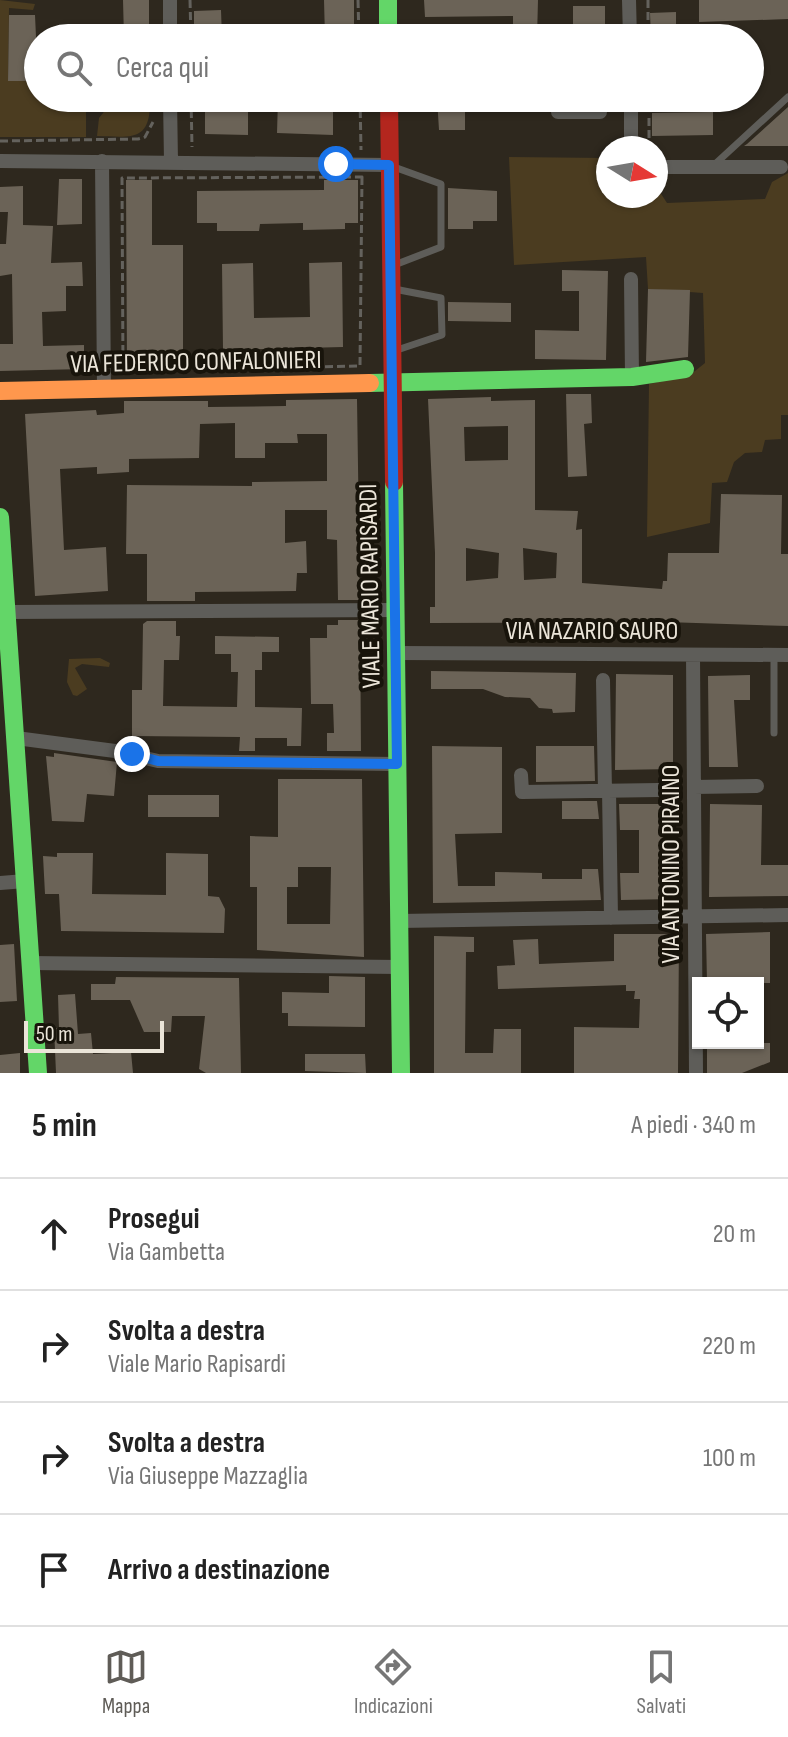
<!DOCTYPE html>
<html lang="it">
<head>
<meta charset="utf-8">
<style>
	:root { --surface:#fff; --page:#f6f6f6; --text:#222; --muted:#767676; --line:#e0e0e0; --accent:#5f5c57 }
	body { margin:0; font-family:"Sofia Sans Condensed",sans-serif; background:var(--page); color:var(--text) }
	.controls { position:absolute; right:24px; bottom:24px; display:grid; overflow:hidden; border-radius:0px; box-shadow:0 2px 6px #0004 }
	.controls button { width:72px; height:72px; display:grid; place-items:center; padding:0; border:0; border-bottom:2px solid var(--line); background:var(--surface); color:var(--text); font:40px sans-serif }
	.compass { position:absolute; left:596px; top:136px; width:72px; height:72px; border-radius:50%; background:var(--surface); box-shadow:0 2px 6px #0004; rotate:101deg }
	.scale { position:absolute; left:24px; bottom:20px; width:140px; box-sizing:border-box; padding-left:8px; border:4px solid #ebe5d9; border-top:0; font-size:22px; line-height:28px; white-space:nowrap; color:#ebe5d9; -webkit-text-stroke:6px #18140b; paint-order:stroke }
	.stop { position:absolute; width:24px; height:24px; margin:-18px; border:6px solid #1a73e8; border-radius:50%; background:#fff }
	.stop.end { background:#1a73e8; border-color:#fff; box-shadow:0 2px 8px #0008 }
	.list { margin:0; padding:0; list-style:none }
	h2 { display:flex; justify-content:space-between; align-items:center; height:104px; margin:0; padding:0 32px; font-size:34px }
	h2 small { font-size:26px; font-weight:400; color:var(--muted) }
	.list li { display:grid; grid-template-columns:52px 1fr auto; gap:24px; align-items:center; box-sizing:border-box; height:112px; padding:0 32px; border-top:2px solid var(--line) }
	.list b { display:block; font-size:30px; white-space:nowrap }
	.list p { margin:0; font-size:26px; white-space:nowrap; color:var(--muted) }
	.list em { font-size:26px; font-style:normal; color:var(--muted) }
	.icon { flex:none; width:44px; height:44px; fill:none; stroke:currentColor; stroke-width:2; stroke-linecap:round; stroke-linejoin:round }
	.map { position:relative; flex:none; width:788px; height:1073px; overflow:hidden }
	.search { position:absolute; background:var(--surface); box-shadow:0 2px 6px #0004; left:24px; right:24px; top:24px; height:88px; display:flex; align-items:center; gap:20px; box-sizing:border-box; padding:0 28px; border-radius:44px; color:var(--muted); font-size:30px }
	.sheet { height:552px; background:var(--surface) }
	nav { display:flex; justify-content:space-around; align-items:center; box-sizing:border-box; height:112px; border-top:2px solid var(--line); background:var(--surface); font-size:22px; color:var(--muted) }
	nav a { display:grid; justify-items:center; gap:4px }
	nav .on { color:var(--accent) }
	.map>svg:first-child { display:block }
	.green { fill:#4b3c20 }
	.building { fill:#6b6357; fill-rule:evenodd }
	.lines { fill:none; stroke-linecap:round; stroke-linejoin:round }
	.path { stroke:#64625d; stroke-width:3; stroke-dasharray:8 4; stroke-linecap:butt }
	.lane { stroke:#5e5d59; stroke-width:7 }
	.street { stroke:#5e5d59; stroke-width:14 }
	.fast { stroke:#63d668; stroke-width:18 }
	.slow { stroke:#ff974d; stroke-width:18 }
	.jam { stroke:#b3261e; stroke-width:18 }
	.route { stroke:#1a73e8; stroke-width:10 }
	.labels { text-anchor:middle; stroke-width:8; stroke-linejoin:round; paint-order:stroke }
	.street-label { font-size:26px; fill:#ebe5d9; stroke:#18140b }
</style>
</head>
<body>
<div class="map">
<svg width="788" height="1073" viewBox="0 0 788 1073">
	<rect width="100%" height="100%" fill="#2e281e"/>
	<path class="green" d="M0 0 35 4 33 10 9 8 8 81H38V98H86V137H0Z
		M115 98H150C151 142 133 137 97 136L99 118Z
		M509 157 606 158 599 175 608 196H656V186L667 203 765 199 772 182 788 173V415H781V439L765 440 762 452 745 453 734 462 727 482 712 483 710 523 647 537 649 384 690 375 705 363 703 293 648 289 646 257 514 265Z
		M100 658 110 663 109 667 82 664 75 668 87 689 77 696 73 695 67 682 69 659Z"/>
	<path class="building" d="M123 0H149V38H124Z
		M324 0H354V38H325Z
		M424 0H538L537 38H513V16L425 17Z
		M699 0H788V19L699 22Z
		M573 6H605V35L573 36Z
		M221 10 222 38H194V11Z
		M676 12V38H651L650 13Z
		M9 15H35L38 81H8Z
		M437 98H465V130H439Z
		M205 99 248 100V135L205 134Z
		M278 99 333 100V135L277 133Z
		M788 107V146H744L747 144Z
		M713 112V135L652 136V113Z
		M59 179H82V224L57 225Z
		M126 180H152V245H183V366L127 368Z
		M324 180H358V223H345V229L303 230V223L260 224 259 231H217V223H197V191L324 190Z
		M23 186V225L53 226 51 263 82 262 83 286H66V311L42 312 43 346 84 345V369L0 371V344H13L12 274 0 276V244H6L8 212H0V187Z
		M448 188 497 191V221H473V229H448Z
		M342 262 343 347 223 350 222 264 253 263 254 318 310 317 309 263Z
		M562 270 608 271 606 360 535 359V330L579 331V291H562Z
		M648 289 690 290 688 357 646 362Z
		M448 302 511 303V322L448 321Z
		M566 394H591L592 423 584 424 587 476 568 477Z
		M491 397V401L535 400V510L578 511 576 530 582 529V583L662 589 663 581H667L668 553H719L721 494 782 495 781 554H788V626L666 622 430 623V607H435V553L428 399ZM508 426V460L465 461 464 427ZM466 548 499 553 498 578 466 581ZM523 548 557 553 556 578 524 580Z
		M357 399 360 600H338L337 540 327 539V510H285V543L306 541 307 573H297L296 591 195 592V601H147V554H126L127 485 252 486V482L327 481V434H297L298 443H265V458H235V423L200 424 199 458 129 459V472L97 474V467L60 469 64 550 106 547 108 591 35 596 25 414 96 410 97 415 124 413V401H208V407L286 406V400Z
		M338 620H360L361 751H327V733H334L333 704H311L310 638H327V625H338Z
		M147 621H176V636H180L179 660H164L163 706 237 707 238 672H231V654H215V636L279 637V652H262V670H255V707L302 708 301 746H287V738H255V751H239L240 737 132 736V690H142L143 624Z
		M431 671 576 673 575 712 553 713 552 709 539 708 530 698 505 697 483 689H431Z
		M616 674 673 675V769L615 770Z
		M750 675V700H734L738 767H709L708 676Z
		M432 746 502 747V833L455 834 458 886H495V872L542 873V879H582V869H598L601 900 433 903Z
		M536 746H594L595 781 536 782Z
		M54 753 117 762 114 796 87 794 84 822 52 821 46 756 54 757Z
		M278 779H362L364 957 257 950V887H250V836L278 837ZM298 867H331L330 924H287V887H298Z
		M148 795H219V817H148Z
		M562 801H597L599 819H562Z
		M619 804H673L674 899 621 900 620 873H639V830H620Z
		M710 804 762 805 761 865H788V896L709 897Z
		M57 853H93L92 894 166 895V853L208 854V896L219 897 225 909 224 933 61 931 59 894H45L43 856 57 857Z
		M770 932V983H707L706 934Z
		M614 934H679L678 1073H574V1027L639 1028 640 999H634L635 991H626V985L498 989 497 966 515 965 513 940 538 939 539 964 614 961Z
		M434 936 474 937V952H466L465 1053H493L494 1029H521V1073H434Z
		M14 944 17 1001 0 1002V945Z
		M329 976 365 977V1027L288 1026V1013H282V992L329 993Z
		M116 977 239 978 241 1073H206L199 1069 205 1016H172L171 1032H144L130 1000H91V984H115Z
		M75 994 78 1034 91 1033 93 1054 131 1052 133 1073H56L54 1028H59L58 995Z
		M707 1043H770V1062L742 1073H707Z
		M20 1053V1073H0V1055Z
		M305 1054H365L366 1073 305 1071Z"/>
	<g class="lines">
		<path class="path" d="M190 0 191 38
			M358 0 359 38
			M648 0V38
			M191 98 192 147
			M360 98 361 150
			M649 118V148
			M0 141 138 139 145 137 153 122
			M362 177 360 366 123 371 122 178Z"/>
		<path class="lane" d="M714 165 788 97
			M394 167 441 184V247L397 264
			M394 351 442 335 441 298 394 289
			M774 733V655"/>
		<path class="street" d="M170 0V38
			M629 0 630 38
			M170 98 171 162
			M558 98V112H600V98
			M631 98V148
			M0 161 389 165
			M102 161 104 389
			M656 167H781
			M631 279 632 377
			M7 612 395 610
			M396 653 788 655
			M693 655 696 1073
			M603 680 605 791
			M16 738 115 751 158 761 397 764
			M521 775 522 792 659 790
			M694 787 757 786
			M609 790 611 918
			M0 883 25 881
			M399 921 788 915
			M30 963 400 967"/>
		<path class="fast" d="M388 0V38
			M370 383 632 377 685 369
			M394 482 401 1073
			M0 517 38 1073"/>
		<path class="slow" d="M0 391 370 383"/>
		<path class="jam" d="M389 98 394 482"/>
	</g>
	<g class="lines">
		<path class="route" d="M132 754 158 761 397 764 389 165 336 164"/>
	</g>
	<g class="labels">
		<g class="street-label">
			<text transform="translate(196 361) rotate(-1)" y="9">VIA FEDERICO CONFALONIERI</text>
			<text transform="translate(369 586) rotate(-91)" y="9">VIALE MARIO RAPISARDI</text>
			<text x="592" y="639">VIA NAZARIO SAURO</text>
			<text transform="translate(670 864) rotate(-90)" y="9">VIA ANTONINO PIRAINO</text>
		</g>
	</g>
</svg>
<div class="controls">
<button><svg class="icon" aria-label="locate" viewBox="0 0 24 24"><circle cx="12" cy="12" r="6"/><path d="M12 2v4M12 18v4M2 12h4M18 12h4"/></svg></button>
</div>
<svg class="compass" viewBox="-18 -18 36 36"><path d="M0-13l5 13h-10z" fill="#e53935"/><path d="M0 13l5-13h-10z" fill="#767676"/></svg>
<div class="scale">50 m</div>
<div class="stop" style="left:336px;top:164px"></div>
<div class="stop end" style="left:132px;top:754px"></div>
<div class="search"><svg class="icon" aria-label="search" viewBox="0 0 24 24"><circle cx="10" cy="10" r="6"/><path d="M15 15l6 6"/></svg>Cerca qui</div>
</div>
<section class="sheet">
<h2>5 min<small>A piedi · 340 m</small></h2>
<ul class="list">
<li><svg class="icon" aria-label="ahead" viewBox="0 0 24 24"><path d="M12 20V5M6 11l6-6 6 6"/></svg><div><b>Prosegui</b><p>Via Gambetta</p></div><em>20 m</em></li>
<li><svg class="icon" aria-label="right" viewBox="0 0 24 24"><path d="M7 20v-9h11M14 6l5 5-5 5"/></svg><div><b>Svolta a destra</b><p>Viale Mario Rapisardi</p></div><em>220 m</em></li>
<li><svg class="icon" aria-label="right" viewBox="0 0 24 24"><path d="M7 20v-9h11M14 6l5 5-5 5"/></svg><div><b>Svolta a destra</b><p>Via Giuseppe Mazzaglia</p></div><em>100 m</em></li>
<li><svg class="icon" aria-label="arrive" viewBox="0 0 24 24"><path d="M6 21V4h12l-3 4 3 4H6"/></svg><div><b>Arrivo a destinazione</b></div></li>
</ul>
</section>
<nav>
<a class="on"><svg class="icon" aria-label="map" viewBox="0 0 24 24"><path d="M3 6l6-2 6 2 6-2v14l-6 2-6-2-6 2zM9 4v14M15 6v14"/></svg>Mappa</a>
<a><svg class="icon" aria-label="directions" viewBox="0 0 24 24"><path d="M12 3l9 9-9 9-9-9zM9 14v-3h6M13 9l2 2-2 2"/></svg>Indicazioni</a>
<a><svg class="icon" aria-label="saved" viewBox="0 0 24 24"><path d="M7 4h10v16l-5-4-5 4z"/></svg>Salvati</a>
</nav>
</body>
</html>
